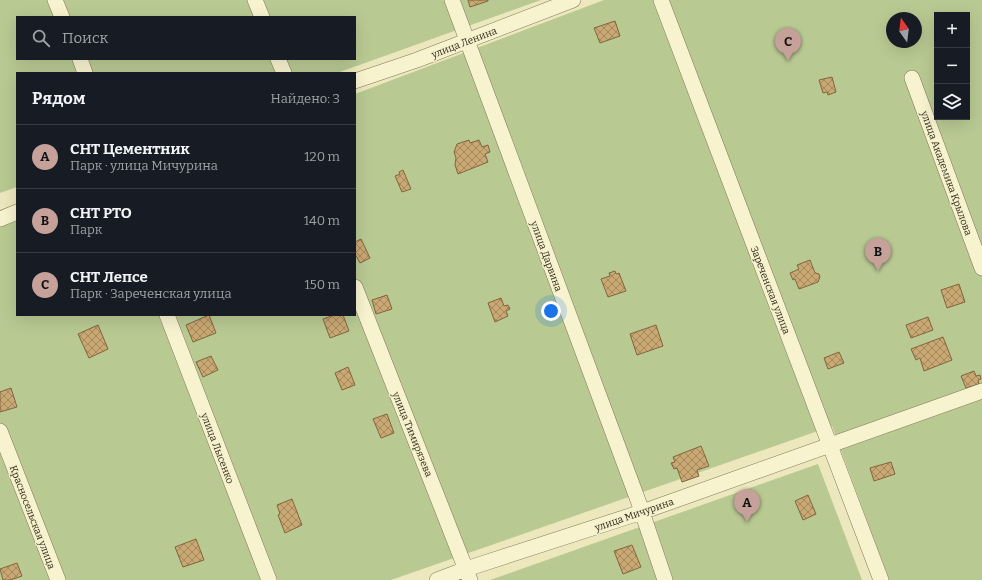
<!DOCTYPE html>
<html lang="ru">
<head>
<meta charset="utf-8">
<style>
	:root { --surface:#171b24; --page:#20242c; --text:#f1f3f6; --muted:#9ea1a6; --line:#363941; --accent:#c5a19a }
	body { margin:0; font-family:Bitter,serif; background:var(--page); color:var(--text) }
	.controls { position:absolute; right:12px; top:12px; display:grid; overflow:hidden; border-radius:0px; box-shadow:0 4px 16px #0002 }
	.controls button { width:36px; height:36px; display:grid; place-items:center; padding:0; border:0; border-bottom:1px solid var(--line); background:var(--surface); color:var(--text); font:20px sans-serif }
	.compass { position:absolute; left:886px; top:12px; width:36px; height:36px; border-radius:50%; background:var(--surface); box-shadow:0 4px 16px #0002; rotate:346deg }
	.you { position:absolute; left:551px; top:311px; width:14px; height:14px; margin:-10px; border:3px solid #fff; border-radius:50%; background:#1a73e8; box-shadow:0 0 0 6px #1a73e833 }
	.badge { display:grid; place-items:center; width:26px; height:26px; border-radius:50%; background:var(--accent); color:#111; font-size:13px; font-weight:700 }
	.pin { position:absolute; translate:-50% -33px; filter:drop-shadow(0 1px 2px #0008) }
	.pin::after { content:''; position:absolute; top:21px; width:14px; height:12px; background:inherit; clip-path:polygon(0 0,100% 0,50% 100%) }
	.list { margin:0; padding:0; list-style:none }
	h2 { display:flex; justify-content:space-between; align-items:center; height:52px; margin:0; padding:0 16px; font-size:17px }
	h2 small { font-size:13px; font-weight:400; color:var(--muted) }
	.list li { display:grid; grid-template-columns:26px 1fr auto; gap:12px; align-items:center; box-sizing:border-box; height:64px; padding:0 16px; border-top:1px solid var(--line) }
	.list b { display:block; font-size:15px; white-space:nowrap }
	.list p { margin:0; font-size:13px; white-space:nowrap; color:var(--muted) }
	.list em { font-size:13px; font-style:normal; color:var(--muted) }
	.icon { flex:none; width:22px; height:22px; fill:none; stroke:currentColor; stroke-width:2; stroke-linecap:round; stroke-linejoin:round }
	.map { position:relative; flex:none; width:982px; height:580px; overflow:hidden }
	.search { position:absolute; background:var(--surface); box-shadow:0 4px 16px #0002; left:16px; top:16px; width:340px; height:44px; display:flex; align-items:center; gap:10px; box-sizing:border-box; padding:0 14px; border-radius:0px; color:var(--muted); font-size:15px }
	.panel { position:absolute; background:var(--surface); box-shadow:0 4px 16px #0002; left:16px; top:72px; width:340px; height:244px; border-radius:0px }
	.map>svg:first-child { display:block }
	.garden { fill:#b8c992; fill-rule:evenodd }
	.building { fill:url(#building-cross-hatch); stroke:#82653d }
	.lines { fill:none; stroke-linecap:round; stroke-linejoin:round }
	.street-casing { stroke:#837757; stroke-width:16 }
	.street { stroke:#f7f3cf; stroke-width:15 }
	.labels { text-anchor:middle; stroke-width:3; stroke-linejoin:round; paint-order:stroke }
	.street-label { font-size:10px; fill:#332b1b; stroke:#f4f0cc }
</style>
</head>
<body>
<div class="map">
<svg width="982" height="580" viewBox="0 0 982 580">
	<defs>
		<pattern id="building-cross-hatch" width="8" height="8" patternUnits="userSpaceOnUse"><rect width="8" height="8" fill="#c9a873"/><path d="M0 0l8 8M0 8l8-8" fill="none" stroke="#a4895e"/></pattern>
	</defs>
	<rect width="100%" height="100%" fill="#ece7bd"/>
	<path class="garden" d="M0 0H541L337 73H17V187L0 193ZM17 17H355V59H17Z
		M604 0H982V580H889L832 426 391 580H0V227L17 221V315H355V94ZM937 15H967V117H937ZM892 18H916V42H892Z
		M818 464 862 580H490Z"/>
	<path class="building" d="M468 0H488V1L470 7Z
		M615 21 620 36 600 43 594 28Z
		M832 77 836 92 828 95 827 92 823 93 819 80Z
		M469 140 470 143 479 140 482 147 488 145 490 152 485 154 488 162 458 174 455 165 456 158 454 152 457 144Z
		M403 170 411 189 402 192 395 176 400 174 399 172Z
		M361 239 370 258 360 263 355 254V242Z
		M810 260 815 273 819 274 820 277 818 282 799 289 795 279 793 280 790 273 799 269 797 265Z
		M615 271 616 274 619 273 626 291 608 297 601 279 610 276 609 273Z
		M959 284 965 302 947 308 941 290Z
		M387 295 392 309 376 314 372 300Z
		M501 298 504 306 508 305 510 309 506 311 508 316 495 322 488 303Z
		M209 315 216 333 193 342 186 325Z
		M334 315H343L349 331 330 338 323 319Z
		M928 317 933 330 911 338 906 325Z
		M98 325 108 349 89 358 78 334Z
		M656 325 663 346 637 355 630 334Z
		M943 337 952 360 924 371 920 358 916 360 911 349Z
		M839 352 844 363 828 369 824 358Z
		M211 356 218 370 203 377 196 362Z
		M348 367 355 385 342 390 335 373Z
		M974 371 976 376 980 375 981 379 978 380 979 384 966 388 961 376Z
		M11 388 17 407 0 412V392Z
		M387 414 394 433 381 438 373 419Z
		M701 446 709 466 697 470 699 476 682 482 677 468 674 469 671 463 675 462 673 457Z
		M891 462 895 474 874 481 870 468Z
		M808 495 816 514 803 520 795 501Z
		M292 499 302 525 285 533 278 515 280 514 277 505Z
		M196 539 204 560 183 567 175 547Z
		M632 545 641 567 623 574 614 551Z
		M17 563 22 576 10 580H3L0 569Z"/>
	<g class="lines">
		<g class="street-casing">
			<path id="street" d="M55 0 62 17
				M255 0 262 17
				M452 0 639 503 665 580
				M661 0 881 580
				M80 59 85 73
				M278 59 284 73
				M912 78 982 268
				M355 81 417 60 573 0
				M0 219 17 212
				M355 287 470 580
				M167 315 269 580
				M0 431 58 580
				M437 580 466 569 642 512 982 391"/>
		</g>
		<use href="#street" class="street"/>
	</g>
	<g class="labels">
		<g class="street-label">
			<text transform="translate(464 42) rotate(-21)" y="4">улица Ленина</text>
			<text transform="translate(947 173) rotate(70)" y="4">улица Академика Крылова</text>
			<text transform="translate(547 256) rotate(70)" y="4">улица Дарвина</text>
			<text transform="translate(771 290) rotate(69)" y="4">Зареченская улица</text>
			<text transform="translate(413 434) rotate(68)" y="4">улица Тимирязева</text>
			<text transform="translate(218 448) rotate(69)" y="4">улица Лысенко</text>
			<text transform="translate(634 514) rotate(-19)" y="4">улица Мичурина</text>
			<text transform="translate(33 517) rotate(69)" y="4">Красносельская улица</text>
		</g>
	</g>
</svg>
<div class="controls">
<button>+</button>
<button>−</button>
<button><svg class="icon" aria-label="layers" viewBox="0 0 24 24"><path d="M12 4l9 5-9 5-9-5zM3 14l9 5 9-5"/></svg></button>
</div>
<svg class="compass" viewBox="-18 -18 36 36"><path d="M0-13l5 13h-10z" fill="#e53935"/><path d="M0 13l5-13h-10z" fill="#9ea1a6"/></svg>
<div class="you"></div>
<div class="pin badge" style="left:747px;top:522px">A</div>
<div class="pin badge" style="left:878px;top:271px">B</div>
<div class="pin badge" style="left:788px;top:61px">C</div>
<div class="search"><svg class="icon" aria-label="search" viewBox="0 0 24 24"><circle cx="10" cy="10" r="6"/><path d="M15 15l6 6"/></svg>Поиск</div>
<section class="panel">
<h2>Рядом<small>Найдено: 3</small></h2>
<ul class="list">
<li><span class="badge">A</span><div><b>СНТ Цементник</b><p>Парк · улица Мичурина</p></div><em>120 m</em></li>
<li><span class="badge">B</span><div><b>СНТ РТО</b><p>Парк</p></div><em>140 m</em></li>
<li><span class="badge">C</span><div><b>СНТ Лепсе</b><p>Парк · Зареченская улица</p></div><em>150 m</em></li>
</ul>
</section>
</div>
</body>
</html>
